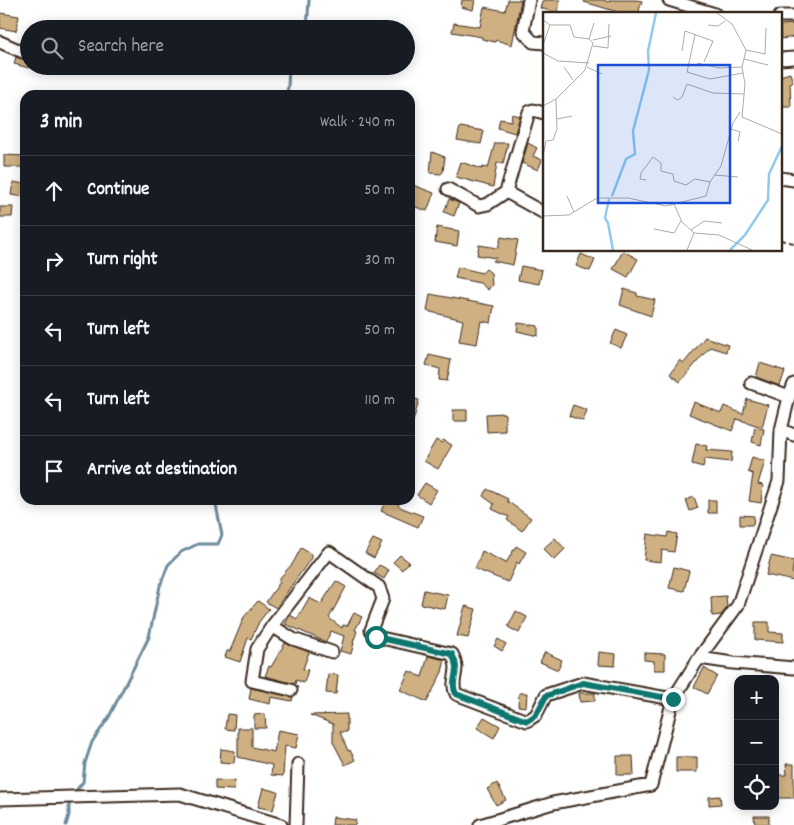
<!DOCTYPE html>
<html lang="en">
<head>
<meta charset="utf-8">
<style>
	:root { --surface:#171b24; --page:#242831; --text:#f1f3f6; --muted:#9ea1a6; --line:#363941 }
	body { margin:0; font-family:Dekko,sans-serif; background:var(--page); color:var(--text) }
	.controls { position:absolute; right:15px; bottom:15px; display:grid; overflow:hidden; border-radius:10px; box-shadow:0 2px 12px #0003 }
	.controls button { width:45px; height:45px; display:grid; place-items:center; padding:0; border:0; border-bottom:1px solid var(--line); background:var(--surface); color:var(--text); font:25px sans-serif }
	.stop { position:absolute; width:15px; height:15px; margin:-11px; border:4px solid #0f766e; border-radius:50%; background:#fff }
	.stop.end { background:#0f766e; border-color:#fff; box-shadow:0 1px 5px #0008 }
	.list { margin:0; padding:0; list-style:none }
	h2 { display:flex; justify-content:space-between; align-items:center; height:65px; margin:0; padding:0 20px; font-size:21px }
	h2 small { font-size:16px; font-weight:400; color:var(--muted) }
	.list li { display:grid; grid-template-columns:32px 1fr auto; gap:15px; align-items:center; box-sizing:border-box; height:70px; padding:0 20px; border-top:1px solid var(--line) }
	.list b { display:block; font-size:19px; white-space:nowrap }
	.list em { font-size:16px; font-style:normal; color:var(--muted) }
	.icon { flex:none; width:28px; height:28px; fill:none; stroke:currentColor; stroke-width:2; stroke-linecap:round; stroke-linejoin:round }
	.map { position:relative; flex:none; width:794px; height:825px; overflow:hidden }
	.search { position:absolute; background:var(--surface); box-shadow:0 2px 12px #0003; left:20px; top:20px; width:395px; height:55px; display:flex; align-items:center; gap:12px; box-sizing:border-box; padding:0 18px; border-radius:28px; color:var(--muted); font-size:19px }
	.panel { position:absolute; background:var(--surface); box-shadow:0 2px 12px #0003; left:20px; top:90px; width:395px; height:415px; border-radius:15px }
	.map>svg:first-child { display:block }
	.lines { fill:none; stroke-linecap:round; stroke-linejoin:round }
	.stream { stroke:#6d8b9b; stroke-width:3 }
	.building { fill:#ceb082; stroke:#3b2a1e }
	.street-casing { stroke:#3b2a1e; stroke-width:15 }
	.path { stroke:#3b2a1e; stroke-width:2; stroke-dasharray:5 4; stroke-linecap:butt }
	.street { stroke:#fff; stroke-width:11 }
	.route { stroke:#0f766e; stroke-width:6 }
	.inset-river { fill:none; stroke:#8fcbef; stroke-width:2.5 }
	.inset-road { fill:none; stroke:#b1aaa5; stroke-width:1 }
	.view { fill:#1d4ed8; fill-opacity:0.15; stroke:#1d4ed8; stroke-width:2.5 }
	.inset-edge { fill:none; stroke:#3b2a1e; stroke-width:2.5 }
</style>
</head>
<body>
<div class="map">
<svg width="794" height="825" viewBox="0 0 794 825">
	<rect width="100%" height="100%" fill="#fff"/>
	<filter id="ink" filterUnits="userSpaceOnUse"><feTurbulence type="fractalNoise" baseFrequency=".02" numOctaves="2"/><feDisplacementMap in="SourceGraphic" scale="10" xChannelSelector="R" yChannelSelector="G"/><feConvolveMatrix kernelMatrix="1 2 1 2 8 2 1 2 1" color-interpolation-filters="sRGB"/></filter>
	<g filter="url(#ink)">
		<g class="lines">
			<path class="stream" d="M307 29 309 0
				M285 95 288 88 289 66
				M73 794 83 782 85 763 92 742 109 717 149 637 160 586 168 565 181 552 198 544H218L222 535 215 500
				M66 825 69 815V799"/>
		</g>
		<path class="building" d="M462 0H475L473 10 461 7Z
			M508 0H521L512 45 496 40 495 42 482 39V37L452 32 454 23 480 27 484 7 505 11Z
			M543 0H560L557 13 540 8Z
			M585 0H603L609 2 610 0H636L642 1 638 14H618V12L584 2Z
			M0 13 19 16 16 31 0 28Z
			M794 24V37L781 39 780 25Z
			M16 57 23 59 29 58V68L14 64Z
			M790 73 793 82 790 83 791 107H780V76Z
			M512 114 520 116 515 133 498 128 500 119 511 121Z
			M460 127 484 131 481 144 457 140Z
			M495 143H508L503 164 497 163 493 187 456 177 461 162 482 169 483 167 488 168Z
			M528 143 537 148 533 156 542 160 538 170 522 163Z
			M432 152 445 157 443 172 441 174 430 173Z
			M4 155 25 156V167H4Z
			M13 182 25 184V197L11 195Z
			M410 184 434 193 427 211 410 205Z
			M449 199 459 203 454 216 444 212Z
			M0 207H13L12 217H0Z
			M437 227 459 231 457 246 435 242Z
			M501 237 518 240 513 265 493 261 496 258 477 255 479 245 498 248Z
			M623 251 638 259 628 277 613 269Z
			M581 254 595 260 590 271 576 266Z
			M521 266 542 270 539 284 518 280Z
			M458 267 482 273 486 269 491 273 492 285 488 290 480 283 455 278Z
			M624 289 637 293V296L655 300 651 316 620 305Z
			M430 294 494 306 491 323 481 321 477 344 459 341 463 320 427 311Z
			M518 323 538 326V336L517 331Z
			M616 330 627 335 621 348 610 343Z
			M705 337 728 345 726 352 710 347 680 382 670 374 680 360 684 363Z
			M429 355 451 360 447 381 439 380 440 369 426 365Z
			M760 363 785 371 780 386 756 377Z
			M410 398 419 400 412 425 410 424Z
			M747 399 768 405 762 427 737 419 732 431 689 414 694 402 721 413 724 406 743 414Z
			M573 405 587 410 583 421 569 416Z
			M453 410H467V421H453Z
			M505 413V431L487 432 486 414Z
			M755 427 764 429 761 445 752 442Z
			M436 440 442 443 443 440 452 445 438 469 424 461Z
			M696 444 707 446 706 450 732 452 731 462 705 459 703 467 692 464Z
			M752 457 765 461 758 484 763 485 761 503 749 501 753 474 748 472Z
			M425 483 437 490 429 503 417 495Z
			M487 489 508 499 507 501 531 518 522 531 507 520 509 517 492 509 494 504 483 496Z
			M694 497 698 508 690 511 686 500Z
			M386 500H399L398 505 402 508 423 516 418 527 381 511Z
			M708 500H716V513H708Z
			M740 515 754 516 753 525H740Z
			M668 532 677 534 674 552 662 550 661 562 644 560 647 534 667 537Z
			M555 538 565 549 554 560 543 549Z
			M373 539 382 543 374 558 365 553Z
			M516 546 526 552 519 564 517 562 508 582 475 569 482 551 506 563Z
			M301 548 311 554V558L276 608 266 602 280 582 278 580 293 563Z
			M400 555 409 562 402 570 393 562Z
			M771 556 794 561 792 573 794 574V581L766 575Z
			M379 565 389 570 384 579 374 573Z
			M674 567 689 571 684 591 669 588Z
			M336 581 346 587 329 618 342 628 343 625 347 626 354 613 362 617 355 630 357 631 353 643H354L351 654 340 651 344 636 331 631 326 642 285 624 290 615 297 619 309 598 321 604Z
			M424 590 448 595 445 609 421 604Z
			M726 596 727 608 721 615 712 616 711 597Z
			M258 601 269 609 259 622 251 639 248 638 240 662 225 657 227 651H230L244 617Z
			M465 606 476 609 468 638 457 636Z
			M516 611 527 617 519 633 508 627Z
			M755 622H769V632L783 633V642L755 640Z
			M498 639 506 644 502 651 494 646Z
			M285 643 309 652 303 669 308 670 304 683 296 680 295 684 265 676 269 666 271 667Z
			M545 652 562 660 558 670 540 662Z
			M599 652 616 654 615 666 598 665Z
			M644 653 665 654V670H654V661L644 660Z
			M428 656 445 660 442 672 427 702 400 690 409 671 422 677Z
			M704 668 717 676 707 694 694 687Z
			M328 674 338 675 336 694 326 693Z
			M251 688 293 697 292 701 271 697 270 704 249 699Z
			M519 693H527L526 707 518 706Z
			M579 693H595V701L580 702Z
			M227 714 235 715 234 730 225 729Z
			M265 714 266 728H254V715Z
			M347 714V732H340L348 751 350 750 355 760 345 765 333 742V724L310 715Z
			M484 717 500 726 494 738 477 728Z
			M238 728H252V747L274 752 278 730 299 734 296 748 285 746 283 776 271 775 272 765 238 757Z
			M221 749 235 751 234 763 220 762Z
			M617 756H633L634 775H617Z
			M676 757H697V772H676Z
			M786 764H794V798H775V775H787Z
			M215 780 235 781 234 790 215 789Z
			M497 783 506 800 496 805 487 789Z
			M263 788 278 792 273 810 258 807Z
			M720 796 721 804 709 805V797Z
			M754 816H769V824H755Z
			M333 817 356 820 355 825H332Z"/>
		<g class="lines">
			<g class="street-casing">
				<path id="street" d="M529 0 523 31 533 42 544 43
					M669 0 715 14
					M780 16H794
					M0 42 23 52
					M780 59 794 58
					M780 178 794 180
					M448 189 479 206 488 204 506 192 529 112 533 110 544 113
					M506 192 544 213
					M751 383 789 397
					M781 430 794 435
					M272 626 293 639 332 652
					M699 658 733 663 794 668
					M291 690 252 681 257 649 272 626 329 552 379 587 383 599 371 630 377 637 452 654C462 672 449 680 456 694L527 721 536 715 546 695 583 683 673 699
					M0 799 180 794 281 825
					M296 825 298 764
					M480 825 553 803 651 785 673 699 699 658 738 605 779 481 781 430 789 397 794 384"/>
			</g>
			<path class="path" d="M780 240 794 243"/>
			<use href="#street" class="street"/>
		</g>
	</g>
	<g class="lines" filter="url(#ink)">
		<path class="route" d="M376 637 452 654C462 672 449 680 456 694L527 721 536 715 546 696 583 683 673 699"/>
	</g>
	<g transform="translate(543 12)">
		<rect width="239" height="239" fill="#fff"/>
		<path class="inset-river" d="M69 184 83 147 92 142 90 119 106 58 105 39 113 1M66 187 62 206 65 211 70 238M187 238 202 223 225 188 226 162 239 134"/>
		<path class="inset-road" d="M174 1 189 12 203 38 199 55 202 72 199 105 239 122M0 8 7 13H27L31 25 46 27 50 31 42 58 13 87 0 94M165 13 175 14 182 9M152 23 144 60 167 67 200 61M46 27 51 11M50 28 68 24M0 33 7 13M50 34 65 36 66 12M203 38 222 42 223 16M139 39 142 19 170 29 161 50M0 41 15 49 46 51M201 47 225 53M154 51 176 56 199 55M21 55 30 68M44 55 59 62M130 85 135 88 139 85 144 72 170 81 201 82M14 107 29 104M188 117 197 120 195 129M0 144 3 129 10 128 14 117 13 87M171 163 195 165M103 168 97 167 98 161 110 145 118 151V159L130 162 131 169 143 173 152 167 167 170M24 184 31 200M131 192 139 210 151 221 176 223 209 238M0 204 26 203 54 186H85L123 194 163 184 167 170 178 154 190 111 197 100M111 217 131 221 138 209M148 218 161 209 179 211M144 238 151 221"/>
		<path class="view" d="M55 53H187V191H55Z"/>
		<rect width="239" height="239" class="inset-edge"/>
	</g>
</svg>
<div class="controls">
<button>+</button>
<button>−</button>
<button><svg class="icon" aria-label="locate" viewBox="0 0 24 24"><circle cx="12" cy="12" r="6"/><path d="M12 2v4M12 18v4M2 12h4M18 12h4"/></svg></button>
</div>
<div class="stop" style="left:376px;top:637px"></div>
<div class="stop end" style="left:673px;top:699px"></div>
<div class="search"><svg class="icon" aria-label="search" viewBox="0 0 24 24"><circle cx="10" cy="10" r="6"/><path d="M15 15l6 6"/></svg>Search here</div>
<section class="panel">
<h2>3 min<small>Walk · 240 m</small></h2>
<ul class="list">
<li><svg class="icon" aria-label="ahead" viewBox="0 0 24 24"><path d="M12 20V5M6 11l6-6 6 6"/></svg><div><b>Continue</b></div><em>50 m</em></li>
<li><svg class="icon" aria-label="right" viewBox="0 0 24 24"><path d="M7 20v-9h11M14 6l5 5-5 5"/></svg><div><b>Turn right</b></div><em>30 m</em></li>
<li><svg class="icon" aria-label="left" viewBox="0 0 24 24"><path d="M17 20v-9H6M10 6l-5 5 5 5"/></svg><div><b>Turn left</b></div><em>50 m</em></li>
<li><svg class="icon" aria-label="left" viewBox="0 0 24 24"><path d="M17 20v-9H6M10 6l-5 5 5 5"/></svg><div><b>Turn left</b></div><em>110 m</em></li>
<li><svg class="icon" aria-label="arrive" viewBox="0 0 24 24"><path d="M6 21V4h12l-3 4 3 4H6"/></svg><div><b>Arrive at destination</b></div></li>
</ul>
</section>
</div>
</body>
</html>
